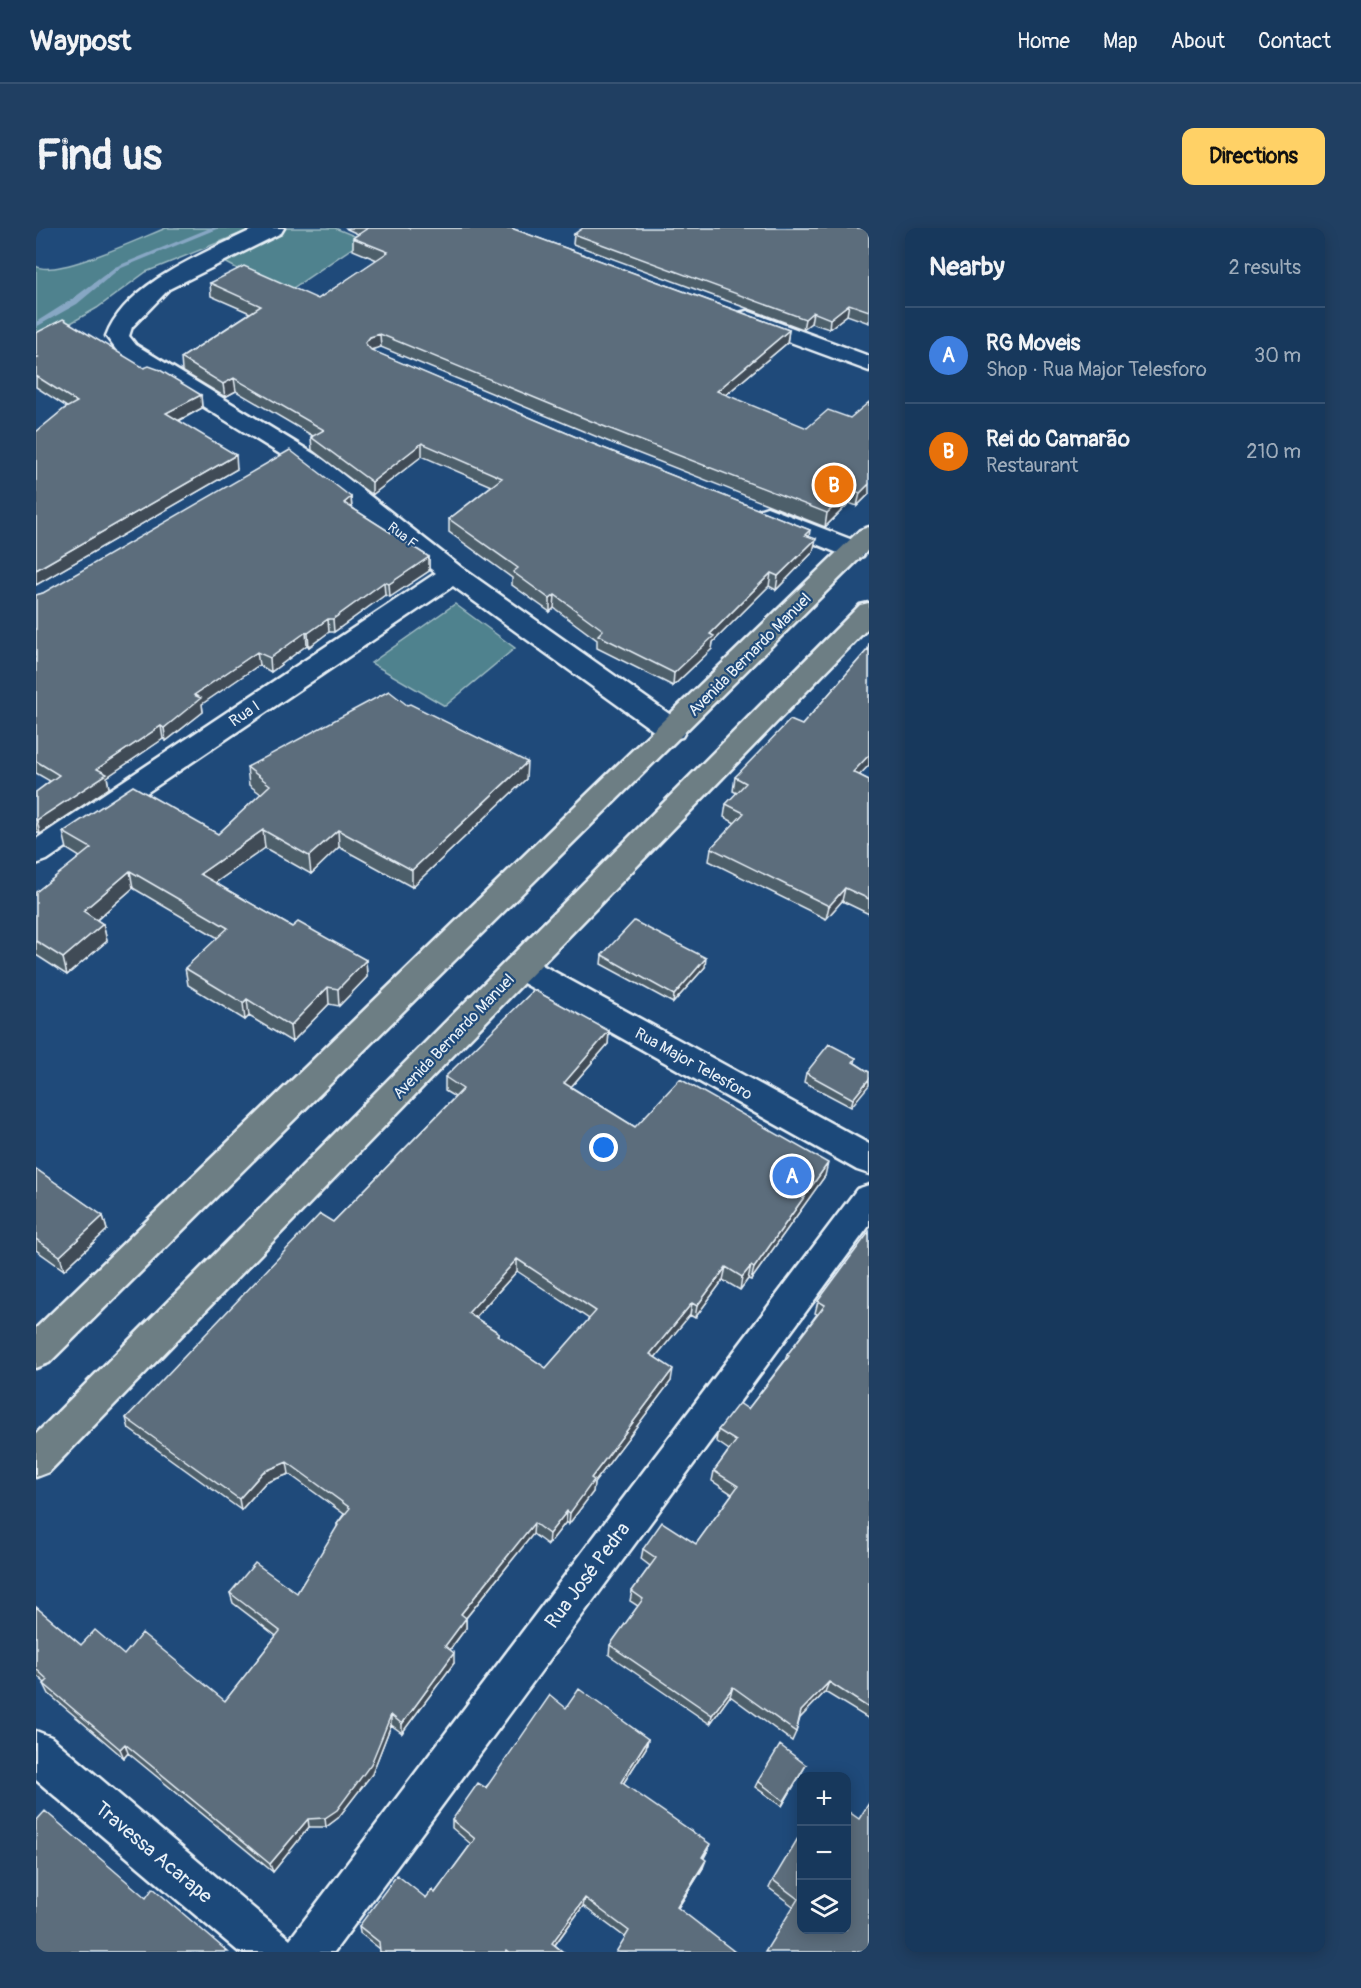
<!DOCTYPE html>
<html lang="en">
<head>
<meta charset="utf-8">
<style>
	:root { --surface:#17385c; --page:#203f62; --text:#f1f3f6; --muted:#9eacbb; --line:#365272; --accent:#ffd166 }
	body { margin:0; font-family:Pangolin,sans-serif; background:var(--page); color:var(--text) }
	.controls { position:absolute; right:18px; bottom:18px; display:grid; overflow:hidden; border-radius:12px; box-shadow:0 3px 15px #0003 }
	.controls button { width:54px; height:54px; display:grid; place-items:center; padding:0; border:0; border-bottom:2px solid var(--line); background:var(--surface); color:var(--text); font:30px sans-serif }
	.you { position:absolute; left:568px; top:920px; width:21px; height:21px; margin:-15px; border:4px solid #fff; border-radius:50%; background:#1a73e8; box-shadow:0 0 0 9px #1a73e833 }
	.badge { display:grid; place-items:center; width:39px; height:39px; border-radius:50%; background:var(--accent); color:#fff; font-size:20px; font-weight:700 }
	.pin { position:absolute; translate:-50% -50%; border:3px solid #fff; box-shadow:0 2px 6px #0006 }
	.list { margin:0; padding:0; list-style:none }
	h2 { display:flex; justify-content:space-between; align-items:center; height:78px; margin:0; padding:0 24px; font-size:26px }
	h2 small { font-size:20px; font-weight:400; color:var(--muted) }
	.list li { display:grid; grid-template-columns:39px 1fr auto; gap:18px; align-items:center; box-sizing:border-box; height:96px; padding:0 24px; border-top:2px solid var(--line) }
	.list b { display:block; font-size:22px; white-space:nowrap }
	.list p { margin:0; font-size:20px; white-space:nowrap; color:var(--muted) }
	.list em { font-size:20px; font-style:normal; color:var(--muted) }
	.icon { flex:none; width:33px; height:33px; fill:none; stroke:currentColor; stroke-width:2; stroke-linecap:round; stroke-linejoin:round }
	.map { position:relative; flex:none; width:833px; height:1724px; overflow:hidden; border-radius:12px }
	header { display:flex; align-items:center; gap:36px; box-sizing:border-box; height:84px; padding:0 30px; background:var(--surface); border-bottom:2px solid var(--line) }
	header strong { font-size:28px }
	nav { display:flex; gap:33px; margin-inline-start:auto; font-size:21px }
	.intro { display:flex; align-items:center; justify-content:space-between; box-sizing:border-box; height:144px; padding:0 36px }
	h1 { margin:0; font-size:42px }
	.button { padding:15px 27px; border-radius:12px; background:var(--accent); color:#111; font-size:21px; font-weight:700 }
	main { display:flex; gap:36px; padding:0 36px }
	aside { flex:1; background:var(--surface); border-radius:12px; box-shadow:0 3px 15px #0003 }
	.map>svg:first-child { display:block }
	.green { fill:#50828e; stroke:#9cbac3; stroke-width:1.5 }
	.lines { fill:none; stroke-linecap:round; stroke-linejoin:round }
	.stream { fill:#87a7c4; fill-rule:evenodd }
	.minor-casing { stroke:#e8f1f8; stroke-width:5 }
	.tertiary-casing { stroke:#e8f1f8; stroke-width:5 }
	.primary-casing { stroke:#e8f1f8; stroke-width:5 }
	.minor { fill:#1f4a7a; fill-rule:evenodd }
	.tertiary { fill:#1f4a7a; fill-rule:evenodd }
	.primary { fill:#6d7e84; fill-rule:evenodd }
	.wall { fill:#4e5e6b; stroke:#e8f1f8; stroke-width:1.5; fill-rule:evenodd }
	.shaded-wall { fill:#404c57; stroke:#e8f1f8; stroke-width:1.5 }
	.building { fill:#5b6d7c; stroke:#e8f1f8; stroke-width:1.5; fill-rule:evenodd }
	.labels { text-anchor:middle; stroke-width:4.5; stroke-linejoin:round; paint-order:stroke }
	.far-street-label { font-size:14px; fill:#e8f1f8; stroke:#1f4a7a }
	.street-label { font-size:16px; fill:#e8f1f8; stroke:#1f4a7a }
	.near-street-label { font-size:20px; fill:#e8f1f8; stroke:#1f4a7a }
</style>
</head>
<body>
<header>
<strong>Waypost</strong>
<nav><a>Home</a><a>Map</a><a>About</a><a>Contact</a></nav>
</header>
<div class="intro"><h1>Find us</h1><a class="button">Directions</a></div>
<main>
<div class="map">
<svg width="833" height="1724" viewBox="0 0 833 1724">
	<rect width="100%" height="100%" fill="#1f4a7a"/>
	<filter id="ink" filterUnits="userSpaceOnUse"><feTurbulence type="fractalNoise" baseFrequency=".0167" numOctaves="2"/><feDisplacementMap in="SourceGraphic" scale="12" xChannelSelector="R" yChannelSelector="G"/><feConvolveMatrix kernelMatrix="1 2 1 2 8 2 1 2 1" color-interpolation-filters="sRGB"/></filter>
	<g filter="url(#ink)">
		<path class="green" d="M130 0H218L110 44 61 80 0 115V38C19 51 107 9 130 0Z
			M247 0H299L328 12 248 66 185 32Z
			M419 376 479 420 409 478 335 435Z"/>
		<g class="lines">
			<path class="stream" d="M174 0H183L83 41 41 76 0 99V94L35 72 79 39Z"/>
			<g class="minor-casing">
				<path id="minor" d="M220 0H248L245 5 133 61 96 99 93 108 100 117 288 232 426 340 646 495 650 502 646 509 636 511 626 509 417 358 11 632 0 636V611L400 345 270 242 84 127 70 108C90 54 172 24 220 0Z
					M731 279 827 316 831 322 827 328 818 330 809 328 722 292 718 287 722 282Z
					M484 727 495 731 833 916V946L821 942 473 747 468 739 473 731Z
					M833 957V998L298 1724H203L0 1552V1503L15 1509 254 1711 821 961Z"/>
			</g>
			<g class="tertiary-casing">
				<path id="tertiary" d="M711 83 833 128V143L703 95 700 90 703 85Z"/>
			</g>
			<g class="primary-casing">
				<path id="primary" d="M833 299V321L13 1135 0 1140V1100L824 302Z
					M833 375V399L13 1244 0 1249V1206L824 377Z"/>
			</g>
			<use href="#minor" class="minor"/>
			<use href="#tertiary" class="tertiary"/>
			<use href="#primary" class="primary"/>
		</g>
		<path class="wall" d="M310 0H475L753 102 751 115 690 167 833 266 821 278 813 275 789 299 571 213 345 119 334 122 552 214 774 302 773 309 777 324 740 362 733 358 677 414 676 421 637 458 561 420V412L518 380 514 384 476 357V350L413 304V291L455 258 386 228 336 267 276 222 275 209 277 208 200 163 189 169 146 143 145 130 214 85 175 68 174 55 282 71 341 32 317 22V10L322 6 311 1Z
			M833 0V95L811 87 793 101 775 95 767 101 537 16 538 6Z
			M0 105 108 140 165 167 166 180 143 193 201 241 0 357V204L31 179 0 159Z
			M315 269 316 280 393 329V343L354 369 349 367 298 404H293L273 419 271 417 235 444 223 437 166 476 167 484 130 513 127 511 71 549 73 560 4 606 0 603V564L14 553 0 545V367L7 365Z
			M833 415V537L823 547 833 552V686L806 673 790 691 673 633 675 620 699 595 688 589 690 576 701 565 697 563 699 549 766 497 832 421Z
			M371 477 490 551 376 659 303 619 275 646 229 620 179 655 256 699 330 732 331 749 303 778 293 776 256 814 213 788 209 792 152 757 149 740 182 710 97 660 61 692 67 696 71 713 31 747 0 727V664L44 629 31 621 27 604 182 606 225 566 213 557 211 539Z
			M566 727 669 739 637 775 565 736Z
			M573 803 572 816 535 859 599 899 789 948 715 1052 712 1051 704 1062 687 1052 659 1090 654 1087 619 1129 635 1153 558 1255 557 1264 533 1296 530 1294 512 1317 497 1306 430 1390V1400L414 1422 418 1435 366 1505 355 1497 336 1546 302 1590 290 1599H273L237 1644 92 1525 88 1530 13 1466 8 1456 9 1455 0 1447V1379L45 1417 88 1427 189 1473 240 1408 197 1375 194 1365H261L301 1300V1296L308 1286 253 1246 229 1255 205 1282 93 1201 90 1190 297 994 419 869 409 863V849ZM481 1043 553 1091 510 1140 463 1108V1105L439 1090Z
			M820 830 819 835 833 844 815 879 768 854 770 845Z
			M0 941 67 988 71 1002 28 1042 0 1022Z
			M833 1004V1491L789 1464 764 1490 760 1504 756 1513 694 1468 674 1496 573 1427 574 1417 602 1378 594 1373 596 1363 614 1338 605 1331 607 1321 660 1316 696 1266 676 1253 678 1243 693 1222 680 1213 682 1202 712 1181 749 1132 751 1127 781 1086 779 1085 782 1073Z
			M530 1480 612 1511 610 1520 587 1556 671 1624 668 1630 667 1640 642 1680 589 1709 547 1678 519 1717 527 1724H344V1721L324 1705 323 1698 390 1670 399 1665 435 1616 416 1600V1592Z
			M770 1537 746 1578 719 1559 722 1553Z
			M823 1591 833 1724 757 1678 733 1660 737 1652Z"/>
		<path class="shaded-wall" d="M813 76 811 87 793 101 794 91Z
			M777 84 775 95 767 101 769 91Z
			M753 102 751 115 679 176 681 163Z
			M344 106 345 119 334 122 329 115 334 109Z
			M198 150 200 163 189 169 187 156Z
			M165 167 166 180 132 198 130 185Z
			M386 215V228L336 267V254Z
			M200 227 201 241 0 357V342Z
			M833 256V266L821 278 824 265Z
			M816 262 813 275 789 299 791 285Z
			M315 269 316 283 308 275Z
			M780 311 777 324 740 362 742 348Z
			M393 329V343L354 369 353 356Z
			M735 345 733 358 677 414 676 421 637 458 638 445 674 406Z
			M348 354 349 367 298 404 297 391Z
			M519 367 518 380 514 384V371Z
			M292 391 293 404 273 419 272 405Z
			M270 404 271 417 235 444 234 430Z
			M221 424 223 437 166 476 167 484 130 513 128 500 158 467Z
			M125 498 127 511 71 549 73 560 4 606 1 592 61 541Z
			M833 527V537L814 557 817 544Z
			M491 534 490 551 376 659V642Z
			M227 602 229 620 166 664 164 646Z
			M302 602 303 619 275 646 273 628Z
			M94 643 97 660 51 700 47 683Z
			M809 660 806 673 790 691 793 678Z
			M67 696 71 713 31 747 27 730Z
			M670 730 669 739 637 775 638 767Z
			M330 732 331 749 303 778 302 761Z
			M292 759 293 776 256 814 254 798Z
			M211 771 213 788 209 792 207 775Z
			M573 803 572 816 527 868 528 855Z
			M833 851V857L815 879 817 871Z
			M792 935 789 948 715 1052 718 1040Z
			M67 988 71 1002 28 1042 24 1028Z
			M481 1031V1043L432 1097V1085Z
			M715 1038 712 1051 704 1062 706 1049Z
			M690 1039 687 1052 659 1090 661 1078Z
			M656 1075 654 1087 612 1138 614 1126Z
			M637 1141 635 1153 558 1255 557 1264 533 1296 534 1285 555 1250Z
			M251 1234 253 1246 229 1255 205 1282 203 1271 227 1244Z
			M531 1283 530 1294 512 1317 513 1306Z
			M498 1295 497 1306 425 1396V1386Z
			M430 1390V1400L409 1428V1418Z
			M418 1425V1435L366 1505V1496Z
			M793 1454 789 1464 762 1492 765 1483Z
			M697 1459 694 1468 674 1496 676 1487Z
			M355 1487V1497L336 1546 302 1590 290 1599 289 1590Z
			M612 1511 610 1520 583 1562 585 1554Z
			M89 1516 92 1525 88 1530 84 1521Z
			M770 1537 767 1542 746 1578 748 1573Z
			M272 1591 273 1599 237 1644 234 1636Z
			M674 1616 671 1624 663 1637 666 1629Z
			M670 1632 667 1640 638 1686 641 1679Z
			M549 1670 547 1678 515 1722 516 1715Z"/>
		<path class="building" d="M332 0H475L753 102 681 163 771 200 792 182 814 190 833 174V256L824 265 816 262 791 285 572 200 344 106 334 109 329 115 335 122 552 214 774 302 769 307 780 311 742 348 735 345 674 406 678 408 638 445 562 407 567 402 519 367 514 371 477 344 482 340 413 291 466 250 386 215 336 254 275 209 288 202 198 150 187 156 145 130 225 78 174 55 208 38 282 71 352 24 317 10Z
			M547 0H833V83L813 76 794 91 777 84 769 91 538 6Z
			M27 91 108 140 113 138 124 142 165 167 130 185 200 227 0 342V204L28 181 41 174 0 148V130L2 129 0 128V105Z
			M254 222 315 269 308 275 393 329 353 356 348 354 297 391H292L272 405 270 404 234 430 221 424 158 467 165 470 128 500 125 498 61 541 71 546 1 592H0V564L23 547 0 533V367L7 365Z
			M833 420V527L817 544 833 552V671L809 660 793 678 675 620 708 585 690 576 710 555 699 549 754 492 766 497Z
			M353 463 371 477 374 476 491 534 376 642 302 602 273 628 227 602 164 646 256 699 262 694 330 732 302 761 292 759 254 798 211 771 207 775 149 740 192 700 94 643 47 683 67 696 27 730 0 713V664L55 620 27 604 97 558 182 606 234 557 211 539Z
			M598 693 670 730 638 767 566 727Z
			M498 762 573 803 528 855 599 899 644 851 792 935 718 1040 715 1038 706 1049 690 1039 661 1078 656 1075 614 1126 637 1141 555 1250 558 1252 534 1285 531 1283 513 1306 498 1295 425 1386 430 1390 409 1418 418 1425 366 1496 355 1487 335 1536 301 1582 289 1590 272 1591 234 1636 89 1516 84 1521 8 1456 12 1452 0 1441V1379L45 1417 59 1402 88 1427 106 1405 189 1473 244 1403 194 1365 219 1335 261 1365 302 1297 301 1296 314 1280 251 1234 227 1244 203 1271 90 1190 284 986 297 994 427 861 409 849ZM481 1031 560 1083 510 1140 461 1107 463 1105 432 1085Z
			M793 816 820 830 817 834 833 844V851L817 871 770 845Z
			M0 941 67 988 24 1028 0 1011Z
			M833 1004V1480L793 1454 765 1483 760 1504 697 1459 676 1487 574 1417 607 1371 596 1363 620 1330 607 1321 626 1294 660 1316 702 1258 678 1243 700 1213 682 1202 703 1175 712 1181 753 1128 751 1127 789 1077 782 1073Z
			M543 1461 612 1511 585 1554 674 1616 666 1629 670 1632 641 1679 699 1724H580L593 1703 549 1670 516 1715 527 1724H474L471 1722 470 1724H344L343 1714 323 1698 361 1647 390 1670 396 1662 399 1665 439 1611 416 1592 442 1555 450 1560 514 1467 530 1480Z
			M744 1517 770 1537 748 1573 722 1553Z
			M833 1575V1724H729L762 1671 737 1652 765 1605V1701H810V1582L823 1591Z
			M9 1583 110 1670 117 1660 192 1724H0V1593Z"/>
	</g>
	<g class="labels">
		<g class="far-street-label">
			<text transform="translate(367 307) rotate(38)" y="5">Rua F</text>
		</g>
		<g class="street-label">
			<text transform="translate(713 426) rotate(-45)" y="6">Avenida Bernardo Manuel</text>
			<text transform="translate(208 485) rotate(-34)" y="6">Rua I</text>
			<text transform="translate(417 808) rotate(-46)" y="6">Avenida Bernardo Manuel</text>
			<text transform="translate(658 835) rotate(29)" y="6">Rua Major Telesforo</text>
		</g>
		<g class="near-street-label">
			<text transform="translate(551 1347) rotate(-53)" y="7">Rua José Pedra</text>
			<text transform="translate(118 1624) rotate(40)" y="7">Travessa Acarape</text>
		</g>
	</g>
</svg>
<div class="controls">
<button>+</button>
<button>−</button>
<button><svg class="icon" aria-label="layers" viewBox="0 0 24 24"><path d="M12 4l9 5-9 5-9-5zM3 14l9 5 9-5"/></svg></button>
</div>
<div class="you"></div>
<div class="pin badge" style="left:756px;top:948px;background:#3f7fe0">A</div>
<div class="pin badge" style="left:798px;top:257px;background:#e8710a">B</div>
</div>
<aside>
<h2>Nearby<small>2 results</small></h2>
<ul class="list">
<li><span class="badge" style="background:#3f7fe0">A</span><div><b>RG Moveis</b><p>Shop · Rua Major Telesforo</p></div><em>30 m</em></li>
<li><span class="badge" style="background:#e8710a">B</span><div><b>Rei do Camarão</b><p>Restaurant</p></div><em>210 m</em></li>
</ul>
</aside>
</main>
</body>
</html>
